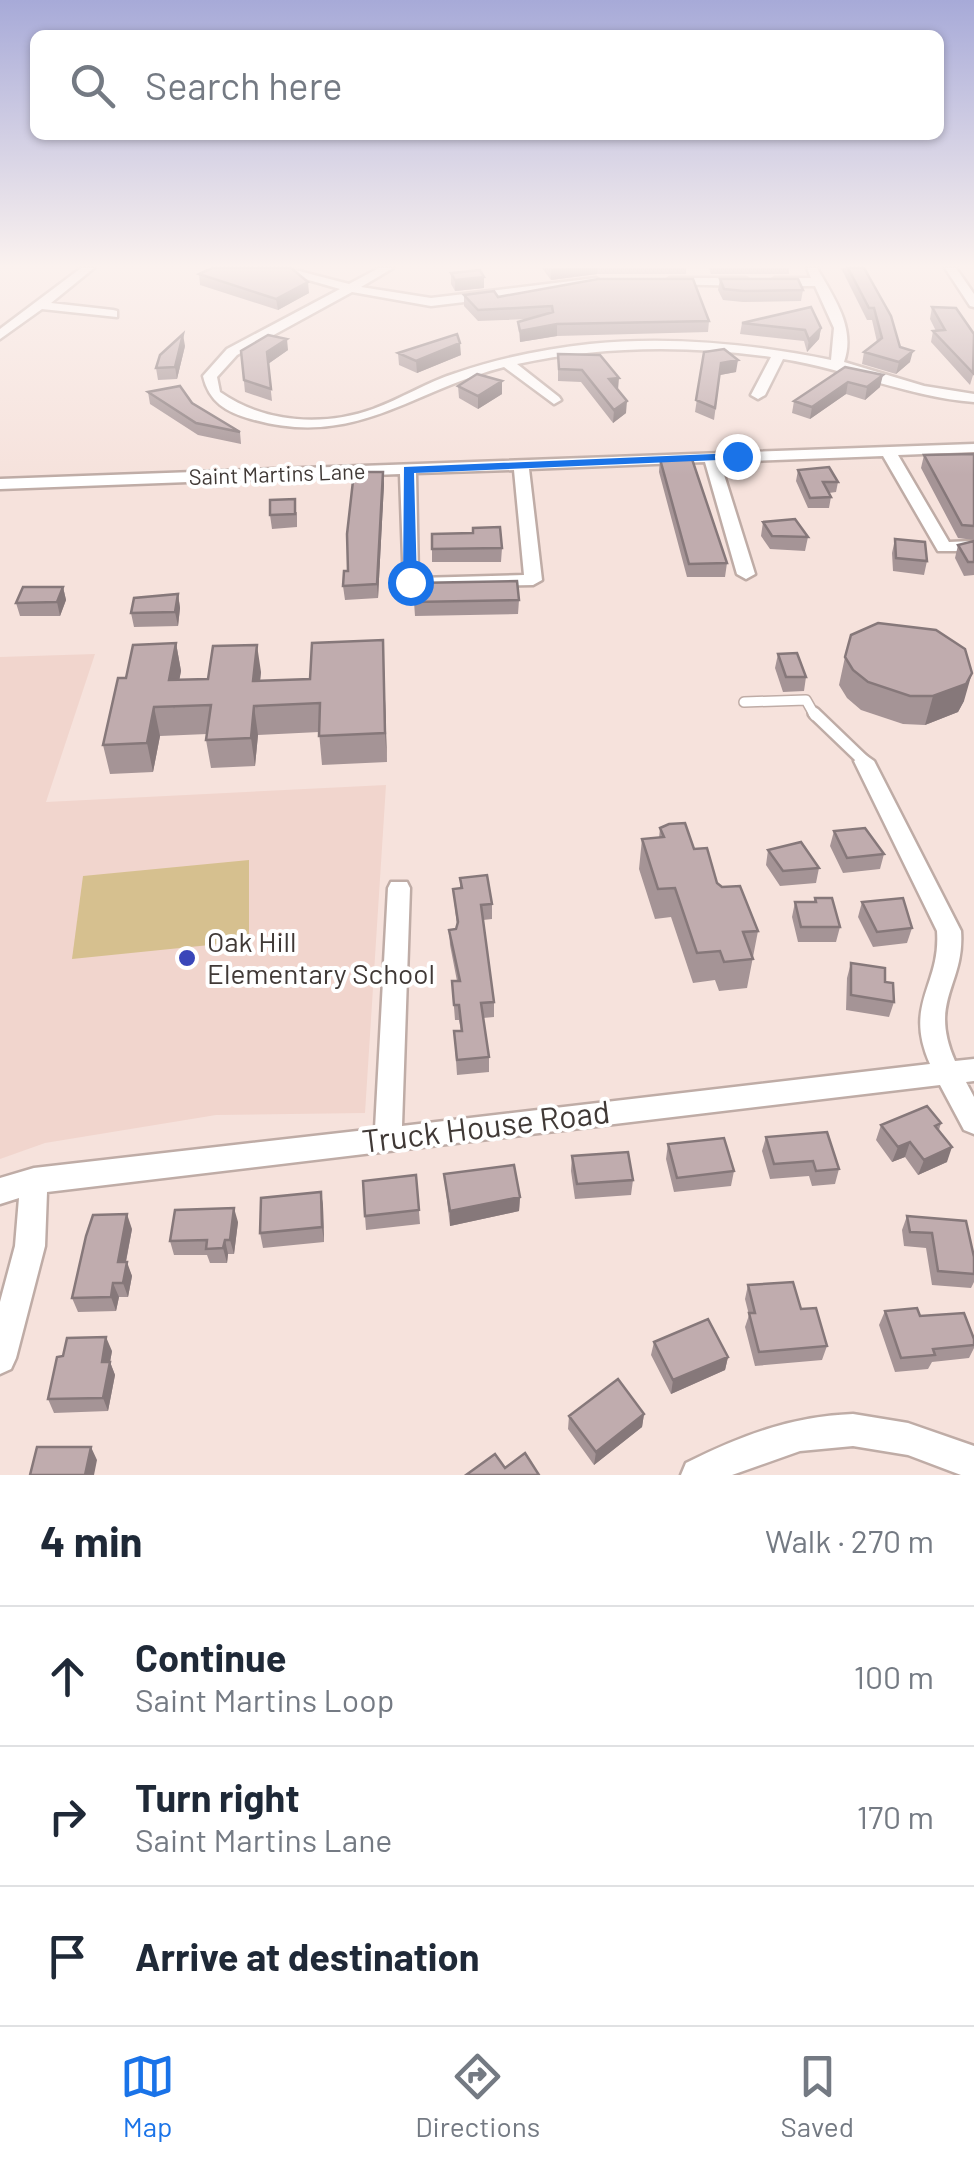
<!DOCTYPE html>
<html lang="en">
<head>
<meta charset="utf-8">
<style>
	:root { --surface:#fff; --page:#f2f2f3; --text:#1f2937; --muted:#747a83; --line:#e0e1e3; --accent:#1a73e8 }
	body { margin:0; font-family:Barlow,sans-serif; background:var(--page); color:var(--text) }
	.stop { position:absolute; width:30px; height:30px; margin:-22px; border:8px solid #1a73e8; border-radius:50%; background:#fff }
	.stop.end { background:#1a73e8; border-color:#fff; box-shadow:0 2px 10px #0008 }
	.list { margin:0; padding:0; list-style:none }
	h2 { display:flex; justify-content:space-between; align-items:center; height:130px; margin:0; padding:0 40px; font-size:42px }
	h2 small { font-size:32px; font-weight:400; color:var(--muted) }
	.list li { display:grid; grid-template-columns:65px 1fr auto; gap:30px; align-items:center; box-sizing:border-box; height:140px; padding:0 40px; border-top:2px solid var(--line) }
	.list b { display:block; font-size:38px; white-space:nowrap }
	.list p { margin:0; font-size:32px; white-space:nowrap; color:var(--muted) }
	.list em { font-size:32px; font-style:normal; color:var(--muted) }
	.icon { flex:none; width:55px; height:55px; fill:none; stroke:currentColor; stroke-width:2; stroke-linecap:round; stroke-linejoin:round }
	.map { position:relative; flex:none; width:974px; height:1475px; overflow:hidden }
	.search { position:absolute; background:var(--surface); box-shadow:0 2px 8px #0004; left:30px; right:30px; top:30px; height:110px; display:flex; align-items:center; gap:25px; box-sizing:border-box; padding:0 35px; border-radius:15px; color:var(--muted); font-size:38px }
	.sheet { height:550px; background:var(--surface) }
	nav { display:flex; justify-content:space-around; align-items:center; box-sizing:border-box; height:140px; border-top:2px solid var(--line); background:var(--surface); font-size:28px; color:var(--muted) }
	nav a { display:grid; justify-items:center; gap:5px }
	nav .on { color:var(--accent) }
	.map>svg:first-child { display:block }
	.built { fill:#f1d5cd }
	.green { fill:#d6c08f }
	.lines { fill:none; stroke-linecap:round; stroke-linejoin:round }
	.service-far1-casing { stroke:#bfaca6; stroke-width:12 }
	.service-casing { stroke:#bfaca6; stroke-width:16 }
	.minor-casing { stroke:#bfaca6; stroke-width:5 }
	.service-far1 { stroke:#fff; stroke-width:9 }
	.service { stroke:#fff; stroke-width:11 }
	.minor { fill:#fff; fill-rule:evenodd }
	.wall { fill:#a59496 }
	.shaded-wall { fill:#86787a }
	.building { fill:#c0acae; stroke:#86787a; stroke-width:2.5 }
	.route { fill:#1a73e8 }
	.poi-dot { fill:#3a46b9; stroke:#fff; stroke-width:4 }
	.labels { text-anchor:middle; stroke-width:8; stroke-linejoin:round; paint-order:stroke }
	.far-street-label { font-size:22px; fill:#403936; stroke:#fff }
	.poi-label { font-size:28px; fill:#403936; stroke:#fff; text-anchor:start }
	.near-street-label { font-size:32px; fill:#403936; stroke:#fff }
</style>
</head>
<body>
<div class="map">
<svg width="974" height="1475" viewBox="0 0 974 1475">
	<rect width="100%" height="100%" fill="#f6e2dc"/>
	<path class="built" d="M95 654 46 802 386 785 365 1113 216 1115 45 1143 0 1159V657Z"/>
	<path class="green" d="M249 860V941L72 959 83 876Z"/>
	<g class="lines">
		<g class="service-far1-casing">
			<path id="service-far1" d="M744 702 806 700 815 716"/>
		</g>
		<g class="service-casing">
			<path id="service" d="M814 713 864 761"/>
		</g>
		<g class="minor-casing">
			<path id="minor" d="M81 268H94L51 303 113 310 117 311V317L42 309 0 339V329Z
				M267 268H287L349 284 379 268H393L361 287 431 298 596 278 602 282 596 286 431 306 352 292 237 355 217 377 220 392C264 423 323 427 373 409 401 399 427 382 456 373 499 358 545 349 590 344 671 336 752 344 831 360L834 328 815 286H775L769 282 775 278H811L807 268H817C834 298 856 328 844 362L924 386 974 394V402C908 397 848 369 783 359L765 395 758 399 751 395 771 357C686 345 601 346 517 364L559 397 561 400 554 404 504 367C410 391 355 449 251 419 226 412 209 402 203 376L227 349 340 289Z
				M945 268H956L974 294V307L970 306Z
				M670 278H746L752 282 746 286 666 284 664 282Z
				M974 444V452L898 455 949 542 974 541V551H938L883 456 720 462 755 574 746 579 737 574 705 462 529 469 542 580 533 585 404 587 400 474 0 489V479ZM514 470 524 575 418 578 416 473Z
				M864 754 874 761 961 931C965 985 928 1000 955 1061L974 1059V1081L966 1082 974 1097V1134L964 1130 940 1085 47 1192 45 1246 16 1358 11 1369 0 1374V1302L15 1246 19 1198 0 1204V1178L34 1168 375 1129 388 888 391 882H407L410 888 402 1126 930 1064C903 1003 941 986 937 931L854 761Z
				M853 1414 908 1423 974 1446V1475H961L908 1455 853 1446 800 1451 732 1475H681L686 1463C740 1436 792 1416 853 1414Z"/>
		</g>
		<use href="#service-far1" class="service-far1"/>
		<use href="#service" class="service"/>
		<use href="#minor" class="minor"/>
	</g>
	<path class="wall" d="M542 268H686V274H597L551 280Z
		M709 268H789V274H711Z
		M841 268H864L900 347 910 362 896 374 862 364 864 352 877 342 872 320H867Z
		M451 273 484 288 455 291 451 284Z
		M199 274 309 293 278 310 200 285Z
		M720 279 803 290 801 301 743 302 723 300 718 290Z
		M464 295 709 321 708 332 557 336 520 342 518 322 527 319 478 321 464 306Z
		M932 307 974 372 970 385 931 342 933 331H936L930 319Z
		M742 323 821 328 819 339 807 352 804 341 740 334Z
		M185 346 177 379 158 380 156 368Z
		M288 350 268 364 272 401 245 392 241 351Z
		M704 352 736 372 720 375 714 420 695 412Z
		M398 353 461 355 417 373 399 365Z
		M558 354 618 390 626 413 613 423 581 382 558 381Z
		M845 367 880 387 865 400 846 394 810 419 792 413 794 401Z
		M502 381V394L478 409 459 398 458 386Z
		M148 392 192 403 240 432 241 444 198 435 150 404Z
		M974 454V540L958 538 921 468 924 455Z
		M660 459 727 563 725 577H687L659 472Z
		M798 470 838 482 836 492 829 493 831 497 829 508H808L796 481Z
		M383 472 384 484 378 598 345 600 343 586Z
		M297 512V527L272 529 270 515Z
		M763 522 808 537 805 551 770 549 761 536Z
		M473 533 502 548 501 562H432V534Z
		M895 539 927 561 924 575 893 571 892 553Z
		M974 541V575L964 576 955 558 958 545Z
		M63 587 66 600 60 616H20L16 603Z
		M178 594 180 608 178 626 134 627 131 613Z
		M519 600 518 614 415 616 414 602Z
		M176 643 181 671 179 680 208 679 261 672 260 681 310 679 384 668 387 762 322 765 319 732 258 735 255 766 211 768 206 740 207 734 160 736 153 772 110 774 103 745 126 678Z
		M778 654 806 677 804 691 783 692 775 668Z
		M845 657 964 701 958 712 925 725 903 724 861 710 847 698 839 685Z
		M660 828 694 849 717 883 758 931 747 988 719 991 715 980 693 983 671 917 655 919 639 869 642 839 659 838Z
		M834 831 884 854 880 869 843 873 830 846Z
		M768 850 819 868 816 883 780 886 766 865Z
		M460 878 492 904V919L483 920 494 1002V1017L483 1018 489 1057V1072L457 1075 454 1031H461L459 1020H455L452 981H457L450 945 449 930 456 929 457 926 453 889H460Z
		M815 898 840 927 836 942H798L792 917 795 902H814Z
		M862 902 912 928 907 943 873 947 858 917Z
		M851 963 885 982 894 1002 889 1017 846 1010 847 978Z
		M941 1123 939 1130 947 1162 918 1175 905 1157 892 1162 876 1140 881 1125Z
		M766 1137 839 1169 835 1184 812 1186 809 1176 770 1179 762 1151Z
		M668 1144 734 1171 731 1186 674 1192 666 1159Z
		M572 1156 633 1180 631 1195 575 1199 571 1171Z
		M444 1174 520 1197 519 1211 450 1226Z
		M416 1175 420 1224 366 1230 365 1216Z
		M321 1192 323 1206 324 1242 263 1248 260 1233Z
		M907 1216 974 1257V1282L971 1288 932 1285 926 1248 904 1246 902 1230Z
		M238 1222 234 1254H228L227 1263H210L207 1255H174L170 1241Z
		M132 1229 126 1262 132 1276 128 1297H119L116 1311 78 1312 72 1298Z
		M748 1285 827 1346 822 1360 755 1366 745 1327 749 1315 745 1299Z
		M885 1311 920 1316 974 1339V1348L969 1358 932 1362 928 1369 895 1372 879 1325Z
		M654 1342 728 1357 725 1370 671 1394 651 1355Z
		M112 1351 110 1362 115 1375 108 1411 54 1413 48 1399Z
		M644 1414 642 1427 594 1465 568 1429 569 1416Z"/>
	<path class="shaded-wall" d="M597 268V274L551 280V269Z
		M484 277V288L455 291V280Z
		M308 282 309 293 278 310 276 299Z
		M557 324V336L520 342V331Z
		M821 328 819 339 807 352 809 340Z
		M183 334 185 346 177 379 175 367Z
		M287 339 288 350 268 364 267 352Z
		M460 343 461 355 417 373 416 361Z
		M913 351 910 362 896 374 899 362Z
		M738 360 736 372 720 375 721 363Z
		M883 375 880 387 865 400 867 387Z
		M619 378 618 390 609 379Z
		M502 381V394L478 409V396Z
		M848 382 846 394 810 419 812 407Z
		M627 401 626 413 613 423 614 410Z
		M383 472 384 484 378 598 377 584Z
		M63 587 66 600 60 616 57 602Z
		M178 594 180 608 178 626 175 612Z
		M383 640 384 668 387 762 385 733Z
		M176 643 181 671 174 709 169 680Z
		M257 645 261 672 257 709 253 681Z
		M972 673 964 701 958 712 925 725 933 696Z
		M254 706 258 735 255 766 251 738Z
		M154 707 160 736 153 772 147 743Z
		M910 1142 905 1157 892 1162 898 1147Z
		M952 1147 947 1162 918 1175 924 1160Z
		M321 1192 323 1206 324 1242 322 1227Z
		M520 1197 519 1211 450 1226V1211Z
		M234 1208 238 1222 234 1254 230 1240Z
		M127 1214 132 1229 123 1276 118 1262Z
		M225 1240 228 1254 227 1263 223 1248Z
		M127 1262 132 1276 128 1297 123 1283Z
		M113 1283 119 1297 116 1311 111 1297Z
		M106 1337 112 1351 110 1362 115 1375 108 1411 103 1398 102 1362Z
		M728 1357 725 1370 671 1394 673 1380Z
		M644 1414 642 1427 594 1465 596 1452Z
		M91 1447 97 1460 94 1475H85Z"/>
	<path class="building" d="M212 268H291L308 282 276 299 199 274Z
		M848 268H864L891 316 900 347 913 351 899 362 864 352 882 338 874 308H869Z
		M480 270 484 277 455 280 451 273Z
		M598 279H693L709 321 557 324 520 331 518 322 553 312 552 306 478 310 464 295 494 291 498 297Z
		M720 279H798L803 290 744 291 724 289Z
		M811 307 821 328 809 340 805 330 742 323Z
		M932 307 956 308 974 334 973 373 933 331 945 330Z
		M183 334 175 367 156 368 160 355Z
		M457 334 460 343 416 361 398 353Z
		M268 335 287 339 267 352 271 389 244 380 241 351Z
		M724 349 738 360 721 363 715 408 696 400 704 352Z
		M558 354 600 355 619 378 609 379 627 401 614 410 582 370 559 369Z
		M845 367 883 375 867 387 848 382 812 407 794 401Z
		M477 374 502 381 478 396 458 386Z
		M180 386 192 403 240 432 196 423 148 392Z
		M974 454V526L962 525 924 455Z
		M660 459H692L727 563 689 564Z
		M829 467 838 482H823L831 497 810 498 798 470Z
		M354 472H383L377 584 343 586 344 571H348L347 534Z
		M295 499V514L270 515V500Z
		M795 519 808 537 772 536 763 522Z
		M500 527 502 548 432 549V534L473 533V528Z
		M895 539 925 542 927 561 896 558Z
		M974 541V562H968L958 545Z
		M517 581 519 600 414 602V583Z
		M23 587H63L57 602 16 603Z
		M178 594 175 612 131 613 134 598Z
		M878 623 936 630 965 649 972 673 966 684 933 696H910L868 682 853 670 845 657 851 635Z
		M383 640 385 733 319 736 320 703 254 706 251 738 206 740 211 705 154 707 147 743 103 745 118 678H126L133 645 176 643 169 680 208 679 213 646 257 645 253 681 310 679 312 643Z
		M797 653 806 677H786L778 654Z
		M685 823 694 849 707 848 717 883 722 887 740 886 758 931 743 932 753 959 724 962 720 951 697 953 675 888 658 889 642 839 664 837 660 828 669 824Z
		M865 828 884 854 847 858 834 831Z
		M801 842 819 868 783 871 768 850Z
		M487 875 492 904 481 905 494 1002 481 1003 489 1057 457 1060 454 1031H462L459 1005H454L452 981H460L449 930 456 929 458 922 453 889 462 888 460 878Z
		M815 898H832L840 927H801L795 902H816Z
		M903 898 912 928 877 932 862 902Z
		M851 963 885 968V982L893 983 894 1002 851 995Z
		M927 1106 941 1123 935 1126 952 1147 924 1160 910 1142 898 1147 881 1125Z
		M827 1132 839 1169 816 1171 813 1161 774 1164 766 1137Z
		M724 1138 734 1171 677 1178 668 1144Z
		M628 1152 633 1180 577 1184 572 1156Z
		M514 1165 520 1197 450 1211 444 1174Z
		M416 1175 419 1210 365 1216 363 1181Z
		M321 1192 322 1227 260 1233 261 1198Z
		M234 1208 230 1240H225L223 1248 206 1249 207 1240 170 1241 175 1210Z
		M127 1214 118 1262H127L123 1283H113L111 1297 72 1298 86 1236 93 1215Z
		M907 1216 966 1221 974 1257V1274L938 1271 932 1233 910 1232Z
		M793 1282 801 1309 816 1308 827 1346 759 1352 749 1313H755L748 1285Z
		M917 1308 920 1316 964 1313 974 1339V1345L933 1349 935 1355 901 1358 885 1311Z
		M708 1319 728 1357 673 1380 654 1342Z
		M106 1337 102 1362H110L103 1398 48 1399 57 1357 63 1356 67 1338Z
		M618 1379 644 1414 596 1452 569 1416Z
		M37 1447H91L85 1475H30Z
		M525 1453 539 1475H466L495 1454 505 1468Z"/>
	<linearGradient id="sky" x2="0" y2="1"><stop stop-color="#a7aad8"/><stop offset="0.56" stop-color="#fbf2ef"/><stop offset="1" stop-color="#fbf2ef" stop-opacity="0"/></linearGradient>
	<rect width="974" height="475" fill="url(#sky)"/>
	<path class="route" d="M737 453 742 459 414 473 417 582 410 587 403 582 404 467Z"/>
	<circle class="poi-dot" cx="187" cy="958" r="10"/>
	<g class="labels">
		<g class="far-street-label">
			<text transform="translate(277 474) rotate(-2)" y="8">Saint Martins Lane</text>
		</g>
		<g class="poi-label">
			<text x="207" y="952">Oak Hill<tspan x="207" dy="32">Elementary School</tspan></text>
		</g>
		<g class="near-street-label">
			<text transform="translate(486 1127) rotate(-7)" y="11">Truck House Road</text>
		</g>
	</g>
</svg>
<div class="stop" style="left:410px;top:582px"></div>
<div class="stop end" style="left:737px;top:456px"></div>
<div class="search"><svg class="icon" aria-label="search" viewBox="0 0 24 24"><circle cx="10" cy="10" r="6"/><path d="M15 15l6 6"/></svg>Search here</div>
</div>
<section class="sheet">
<h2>4 min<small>Walk · 270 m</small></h2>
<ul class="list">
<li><svg class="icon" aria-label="ahead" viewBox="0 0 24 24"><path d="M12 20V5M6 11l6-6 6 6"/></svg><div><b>Continue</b><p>Saint Martins Loop</p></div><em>100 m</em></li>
<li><svg class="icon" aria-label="right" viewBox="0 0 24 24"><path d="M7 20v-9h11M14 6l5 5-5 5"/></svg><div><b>Turn right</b><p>Saint Martins Lane</p></div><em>170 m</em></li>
<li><svg class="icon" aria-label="arrive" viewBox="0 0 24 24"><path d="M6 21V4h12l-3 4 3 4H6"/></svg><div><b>Arrive at destination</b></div></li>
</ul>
</section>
<nav>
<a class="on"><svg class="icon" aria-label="map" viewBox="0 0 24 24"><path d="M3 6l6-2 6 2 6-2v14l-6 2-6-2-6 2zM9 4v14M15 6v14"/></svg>Map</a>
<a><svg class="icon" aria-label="directions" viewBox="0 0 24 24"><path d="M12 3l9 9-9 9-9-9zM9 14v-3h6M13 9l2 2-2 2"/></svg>Directions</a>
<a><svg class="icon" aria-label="saved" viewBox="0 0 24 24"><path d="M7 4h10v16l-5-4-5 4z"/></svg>Saved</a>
</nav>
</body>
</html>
